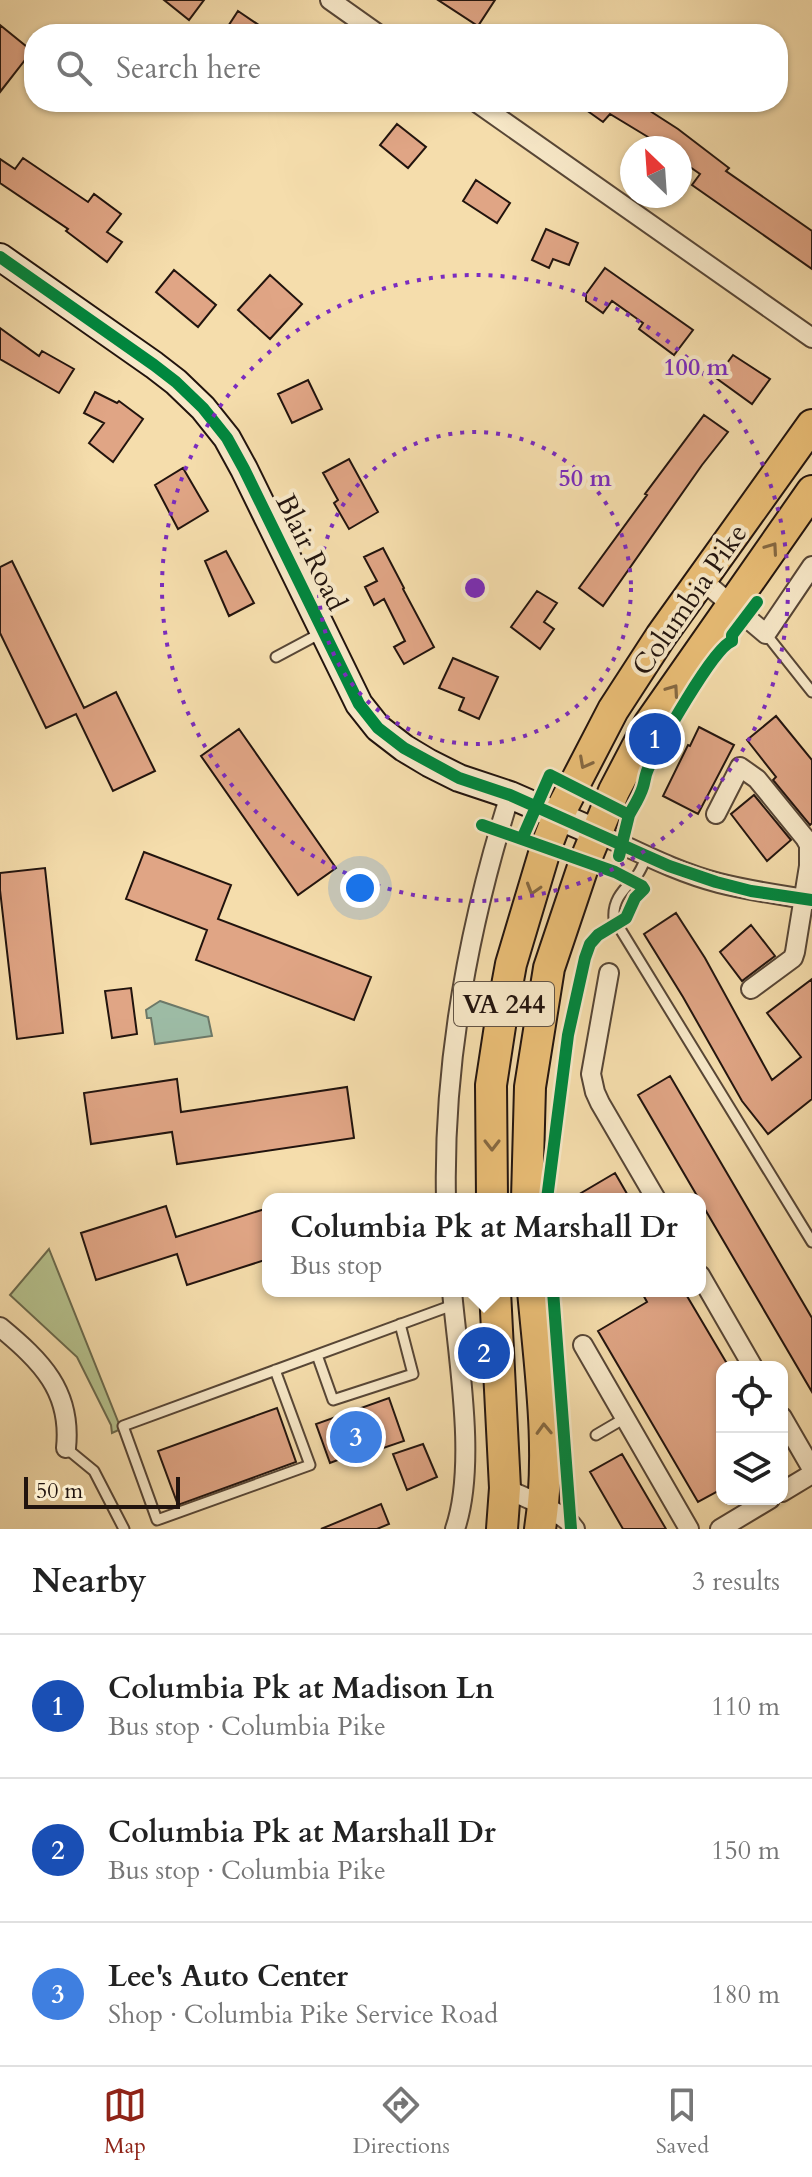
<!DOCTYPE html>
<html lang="en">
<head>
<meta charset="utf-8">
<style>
	:root { --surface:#fff; --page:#f6f6f6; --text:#222; --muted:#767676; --line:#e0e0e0; --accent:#8f2418 }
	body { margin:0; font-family:Cardo,serif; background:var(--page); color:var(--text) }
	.controls { position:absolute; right:24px; bottom:24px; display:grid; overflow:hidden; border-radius:16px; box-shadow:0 2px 6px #0004 }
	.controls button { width:72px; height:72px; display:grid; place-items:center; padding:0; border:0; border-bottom:2px solid var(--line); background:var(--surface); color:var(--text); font:40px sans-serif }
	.compass { position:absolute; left:620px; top:136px; width:72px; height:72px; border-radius:50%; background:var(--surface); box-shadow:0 2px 6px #0004; rotate:335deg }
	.scale { position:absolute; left:24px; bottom:20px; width:156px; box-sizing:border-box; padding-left:8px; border:4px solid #22140e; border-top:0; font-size:22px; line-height:28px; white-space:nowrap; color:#22140e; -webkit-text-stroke:6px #f8e9c9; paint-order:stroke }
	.you { position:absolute; left:360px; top:888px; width:28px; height:28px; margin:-20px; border:6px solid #fff; border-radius:50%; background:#1a73e8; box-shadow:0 0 0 12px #1a73e833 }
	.badge { display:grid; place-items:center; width:52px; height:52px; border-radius:50%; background:var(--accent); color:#fff; font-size:26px; font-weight:700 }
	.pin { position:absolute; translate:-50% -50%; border:4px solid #fff; box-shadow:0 2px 8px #0006 }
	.popup { position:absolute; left:262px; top:1193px; width:444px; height:104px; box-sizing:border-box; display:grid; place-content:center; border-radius:16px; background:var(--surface); filter:drop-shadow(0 2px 6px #0005); font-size:26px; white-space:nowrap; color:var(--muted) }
	.popup b { font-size:30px; color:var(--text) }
	.popup::after { content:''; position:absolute; left:50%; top:100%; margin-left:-16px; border:16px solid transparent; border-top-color:var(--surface) }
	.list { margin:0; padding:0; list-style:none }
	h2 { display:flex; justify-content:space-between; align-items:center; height:104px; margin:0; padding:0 32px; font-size:34px }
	h2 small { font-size:26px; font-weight:400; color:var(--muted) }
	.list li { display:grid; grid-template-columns:52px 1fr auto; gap:24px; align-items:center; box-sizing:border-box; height:144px; padding:0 32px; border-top:2px solid var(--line) }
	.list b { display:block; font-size:30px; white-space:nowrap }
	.list p { margin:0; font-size:26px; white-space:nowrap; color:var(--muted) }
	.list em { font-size:26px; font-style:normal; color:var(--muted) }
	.icon { flex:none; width:44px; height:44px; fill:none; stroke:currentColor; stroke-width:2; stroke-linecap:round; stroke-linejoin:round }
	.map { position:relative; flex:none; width:812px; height:1529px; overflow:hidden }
	.search { position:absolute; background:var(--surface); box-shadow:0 2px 6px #0004; left:24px; right:24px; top:24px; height:88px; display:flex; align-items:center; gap:20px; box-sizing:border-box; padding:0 28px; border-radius:32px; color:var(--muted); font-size:30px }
	.sheet { height:536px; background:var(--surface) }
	nav { display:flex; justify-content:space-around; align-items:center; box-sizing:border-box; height:112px; border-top:2px solid var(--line); background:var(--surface); font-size:22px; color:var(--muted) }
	nav a { display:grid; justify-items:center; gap:4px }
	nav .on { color:var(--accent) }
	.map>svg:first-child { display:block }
	.green { fill:#b6c28e; stroke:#6c6b4e; stroke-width:2 }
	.water { fill:#9dbca6; stroke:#6c7969; stroke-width:2 }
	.building { fill:#e0a585; stroke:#22140e; stroke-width:2 }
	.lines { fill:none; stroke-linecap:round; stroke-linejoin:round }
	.lane-casing { stroke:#574636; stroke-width:13 }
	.street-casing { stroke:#574636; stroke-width:22 }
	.secondary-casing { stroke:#22140e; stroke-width:30 }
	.primary-casing { stroke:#22140e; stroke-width:34 }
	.lane { stroke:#f8e9c9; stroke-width:9 }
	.street { stroke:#f8e9c9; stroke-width:18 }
	.secondary { stroke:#f8e9c9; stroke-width:26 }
	.primary { stroke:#eabe76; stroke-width:30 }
	.cycleway-casing { stroke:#f8e9c9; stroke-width:17 }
	.cycleway { stroke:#00873e; stroke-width:12 }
	.oneway { stroke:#866942 }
	.ring { fill:none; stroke:#7b2cbf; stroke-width:4; stroke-dasharray:4 8 }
	.labels { text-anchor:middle; stroke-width:8; stroke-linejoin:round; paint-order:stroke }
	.shield { fill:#f8e9c9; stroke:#625446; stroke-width:2 }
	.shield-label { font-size:26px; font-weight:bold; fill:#22140e }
	.street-label { font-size:28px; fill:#22140e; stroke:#f8e9c9 }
	.centre { fill:#7b2cbf; stroke:#f8e9c9; stroke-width:4 }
	.ring-label { font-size:24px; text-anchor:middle; font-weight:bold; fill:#7b2cbf; stroke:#f8e9c9; stroke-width:8; stroke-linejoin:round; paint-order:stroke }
</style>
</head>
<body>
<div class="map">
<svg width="812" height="1529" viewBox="0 0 812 1529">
	<rect width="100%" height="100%" fill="#f5ddac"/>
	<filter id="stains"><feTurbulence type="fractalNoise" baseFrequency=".0025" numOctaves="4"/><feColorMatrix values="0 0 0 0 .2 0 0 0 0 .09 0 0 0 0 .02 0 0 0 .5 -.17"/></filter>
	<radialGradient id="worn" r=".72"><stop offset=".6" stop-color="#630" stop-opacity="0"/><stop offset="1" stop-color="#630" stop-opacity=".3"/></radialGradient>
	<path class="green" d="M49 1249 121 1429 112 1433 111 1425 77 1357 10 1295Z"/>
	<path class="water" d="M160 1001 208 1017 212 1036 155 1044 151 1018H147L146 1010Z"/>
	<path class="building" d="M164 0H204L189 20Z
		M438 0H495L478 26Z
		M238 11 272 34H223Z
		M0 25 32 51 0 92Z
		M575 102H636L678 129 729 168 726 171 812 231V269L692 185 700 174 680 160V148H641L648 137 610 114 603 122Z
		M397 124 426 147 408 168 380 145Z
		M23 158 88 202 94 194 121 214 107 232 122 242 107 262 66 231 68 229 0 183V159L15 169Z
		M476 180 510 203 497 223 463 201Z
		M546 229 578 243 569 265 553 259 549 268 532 260Z
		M605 268 693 330 674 355 639 329 643 323 612 301 603 313 586 301V294Z
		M174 270 216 305 198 327 156 292Z
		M270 275 302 304 270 339 238 310Z
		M0 328 39 356 42 351 74 369 59 393 0 359Z
		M733 355 770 379 752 404 716 378Z
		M308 380 322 409 292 423 278 394Z
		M95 392 117 403 119 401 143 419 113 462 89 443 104 423 84 413Z
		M704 415 728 432 702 465 603 606 579 588 647 495 645 494Z
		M349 459 378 512 349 529 334 503 338 500 323 473Z
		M183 468 208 511 178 529 155 485Z
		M383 548 404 588 403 589 434 647 404 664 394 647 405 641 384 599 374 605 365 587 377 581 364 557Z
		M226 551 254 603 229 616 205 561Z
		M12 561 84 708 116 692 155 771 113 791 76 714 46 728 0 633V567Z
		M537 591 557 603 544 622 554 629 540 649 511 627Z
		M453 658 498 677 479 719 459 710 464 698 439 688Z
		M776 716 812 760V823L810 825 773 780 776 777 747 740Z
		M699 727 734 745 698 814 663 796 688 745 690 746Z
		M239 729 336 868 298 895 201 756Z
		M754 795 791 840 767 861 731 814Z
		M144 852 231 885 218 919 371 977 354 1020 196 960 207 930 126 899Z
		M45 868 63 1033 17 1039 0 890V873Z
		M676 913 705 958 772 1080 801 1057 767 1013 812 979V1099L768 1134 742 1101 683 997 644 934Z
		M751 925 775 956 742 981 720 952Z
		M131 988 137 1034 112 1038 105 991Z
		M670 1076 812 1318V1392L638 1095Z
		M177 1079 181 1112 347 1087 354 1138 177 1164 172 1132 91 1144 84 1093Z
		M615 1173 630 1199H571Z
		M166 1206 176 1237 268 1208V1259L187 1285 177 1254 96 1280 81 1233Z
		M641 1291H684L729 1367H722V1489L698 1502 598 1331 647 1302Z
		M389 1398 404 1441 345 1461 343 1458 330 1463 316 1424Z
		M277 1408 296 1462 178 1505 158 1451Z
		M423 1444 437 1477 407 1490 393 1454Z
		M622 1454 666 1529H623L590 1472Z
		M381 1504 389 1524 377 1529H321Z"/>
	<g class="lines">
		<g class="lane-casing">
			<path id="lane" d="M766 634 812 692
				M276 657 321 633
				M647 856C644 862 642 868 638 874 626 888 612 898 614 919L812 1242
				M317 1355 333 1400 413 1374 400 1324
				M275 1370 310 1465 157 1520 123 1426 453 1305
				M596 1435 625 1418
				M66 1448 94 1471 124 1529"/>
		</g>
		<g class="street-casing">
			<path id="street" d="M330 0 378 34
				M476 102 812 338
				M702 580 766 634 812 566
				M716 814 740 767 757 779 805 838 809 845V866L795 952 793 958 751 989
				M597 833C637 851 676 872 719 883 750 891 781 895 812 900
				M609 973 591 1074 595 1092 600 1103 656 1199
				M446 1199C443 1062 469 925 510 795
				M700 1275 753 1367
				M452 1291C458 1359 477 1465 455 1529
				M0 1327C41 1361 72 1391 66 1448
				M583 1345 689 1529
				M782 1417 812 1469
				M505 1488C525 1498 563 1511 575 1529
				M782 1492 812 1474
				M720 1529 770 1499"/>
		</g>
		<g class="secondary-casing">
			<path id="secondary" d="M0 257 154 365 176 382 203 408 227 438 244 469 359 704 378 728 404 748 429 763 459 778 510 795 597 833"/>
		</g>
		<g class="primary-casing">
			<path id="primary" d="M492 1199 491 1085 502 1013 511 964 546 847 558 816 613 710 661 636 812 425
				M527 1199 530 1087 549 968 585 861 614 791 649 724 812 491
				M495 1291 505 1488 502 1529
				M533 1291C540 1369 552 1451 540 1529"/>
		</g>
		<use href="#lane" class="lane"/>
		<use href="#street" class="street"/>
		<use href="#secondary" class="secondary"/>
		<use href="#primary" class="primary"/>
		<g class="cycleway-casing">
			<path id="cycleway" d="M0 257 154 365 176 382 203 408 227 438 244 469 359 704 378 728 404 748 459 778 510 795 669 866 716 882 751 891 812 900
				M629 815C634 806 640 797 643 787 645 781 645 775 648 769 658 747 713 648 732 641V635L757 602
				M482 825 615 872 642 886 644 889 635 898 626 918 598 935 590 944 585 958 568 1035 547 1199
				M522 839 550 775 629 815 619 856
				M553 1291 571 1529"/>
		</g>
		<use href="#cycleway" class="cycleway"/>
	</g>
	<defs><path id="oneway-chevron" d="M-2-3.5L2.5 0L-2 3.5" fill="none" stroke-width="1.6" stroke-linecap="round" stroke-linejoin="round" transform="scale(2)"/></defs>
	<g class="oneway">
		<use href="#oneway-chevron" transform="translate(772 548) rotate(-55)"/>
		<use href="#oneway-chevron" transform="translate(673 690) rotate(-55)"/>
		<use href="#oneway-chevron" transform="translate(585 763) rotate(118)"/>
		<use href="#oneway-chevron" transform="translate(533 889) rotate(107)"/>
		<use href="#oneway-chevron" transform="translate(492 1145) rotate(90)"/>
		<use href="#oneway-chevron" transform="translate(544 1429) rotate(-92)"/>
	</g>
	<g class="ring">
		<circle cx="475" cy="588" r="156"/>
		<circle cx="475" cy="588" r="313"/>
	</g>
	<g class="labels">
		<rect class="shield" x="454" y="982" width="100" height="44" rx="6"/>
		<g class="shield-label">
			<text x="504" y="1013">VA 244</text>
		</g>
		<g class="street-label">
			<text transform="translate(312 552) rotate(64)" y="10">Blair Road</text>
			<text transform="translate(689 599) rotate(-55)" y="10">Columbia Pike</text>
		</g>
	</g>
	<circle cx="475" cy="588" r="12" class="centre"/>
	<g class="ring-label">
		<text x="696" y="375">100 m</text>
		<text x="585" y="486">50 m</text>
	</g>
	<rect width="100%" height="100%" filter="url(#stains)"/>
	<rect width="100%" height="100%" fill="url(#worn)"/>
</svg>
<div class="controls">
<button><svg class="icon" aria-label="locate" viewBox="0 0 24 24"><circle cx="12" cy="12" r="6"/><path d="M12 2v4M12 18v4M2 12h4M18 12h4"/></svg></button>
<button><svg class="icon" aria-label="layers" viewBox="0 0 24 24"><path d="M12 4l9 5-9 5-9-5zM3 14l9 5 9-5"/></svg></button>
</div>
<svg class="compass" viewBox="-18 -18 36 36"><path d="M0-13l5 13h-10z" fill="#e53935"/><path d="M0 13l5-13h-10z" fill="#767676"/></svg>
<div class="scale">50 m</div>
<div class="you"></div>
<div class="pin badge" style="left:655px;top:739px;background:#1a4fb4">1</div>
<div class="pin badge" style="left:484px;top:1353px;background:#1a4fb4">2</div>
<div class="popup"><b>Columbia Pk at Marshall Dr</b>Bus stop</div>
<div class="pin badge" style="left:356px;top:1437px;background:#3f7fe0">3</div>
<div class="search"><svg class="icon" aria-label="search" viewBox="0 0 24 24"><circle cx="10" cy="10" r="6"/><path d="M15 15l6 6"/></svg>Search here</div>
</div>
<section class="sheet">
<h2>Nearby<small>3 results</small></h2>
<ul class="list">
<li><span class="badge" style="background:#1a4fb4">1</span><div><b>Columbia Pk at Madison Ln</b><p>Bus stop · Columbia Pike</p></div><em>110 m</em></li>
<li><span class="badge" style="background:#1a4fb4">2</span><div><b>Columbia Pk at Marshall Dr</b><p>Bus stop · Columbia Pike</p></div><em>150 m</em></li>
<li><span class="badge" style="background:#3f7fe0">3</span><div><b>Lee's Auto Center</b><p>Shop · Columbia Pike Service Road</p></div><em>180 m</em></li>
</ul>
</section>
<nav>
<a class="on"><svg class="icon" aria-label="map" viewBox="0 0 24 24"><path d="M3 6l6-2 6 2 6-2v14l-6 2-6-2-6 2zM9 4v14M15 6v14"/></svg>Map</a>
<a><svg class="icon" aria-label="directions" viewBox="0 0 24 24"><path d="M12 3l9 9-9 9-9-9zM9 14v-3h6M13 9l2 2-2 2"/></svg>Directions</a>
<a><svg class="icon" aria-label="saved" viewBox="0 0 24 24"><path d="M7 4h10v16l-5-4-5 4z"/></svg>Saved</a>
</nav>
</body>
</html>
